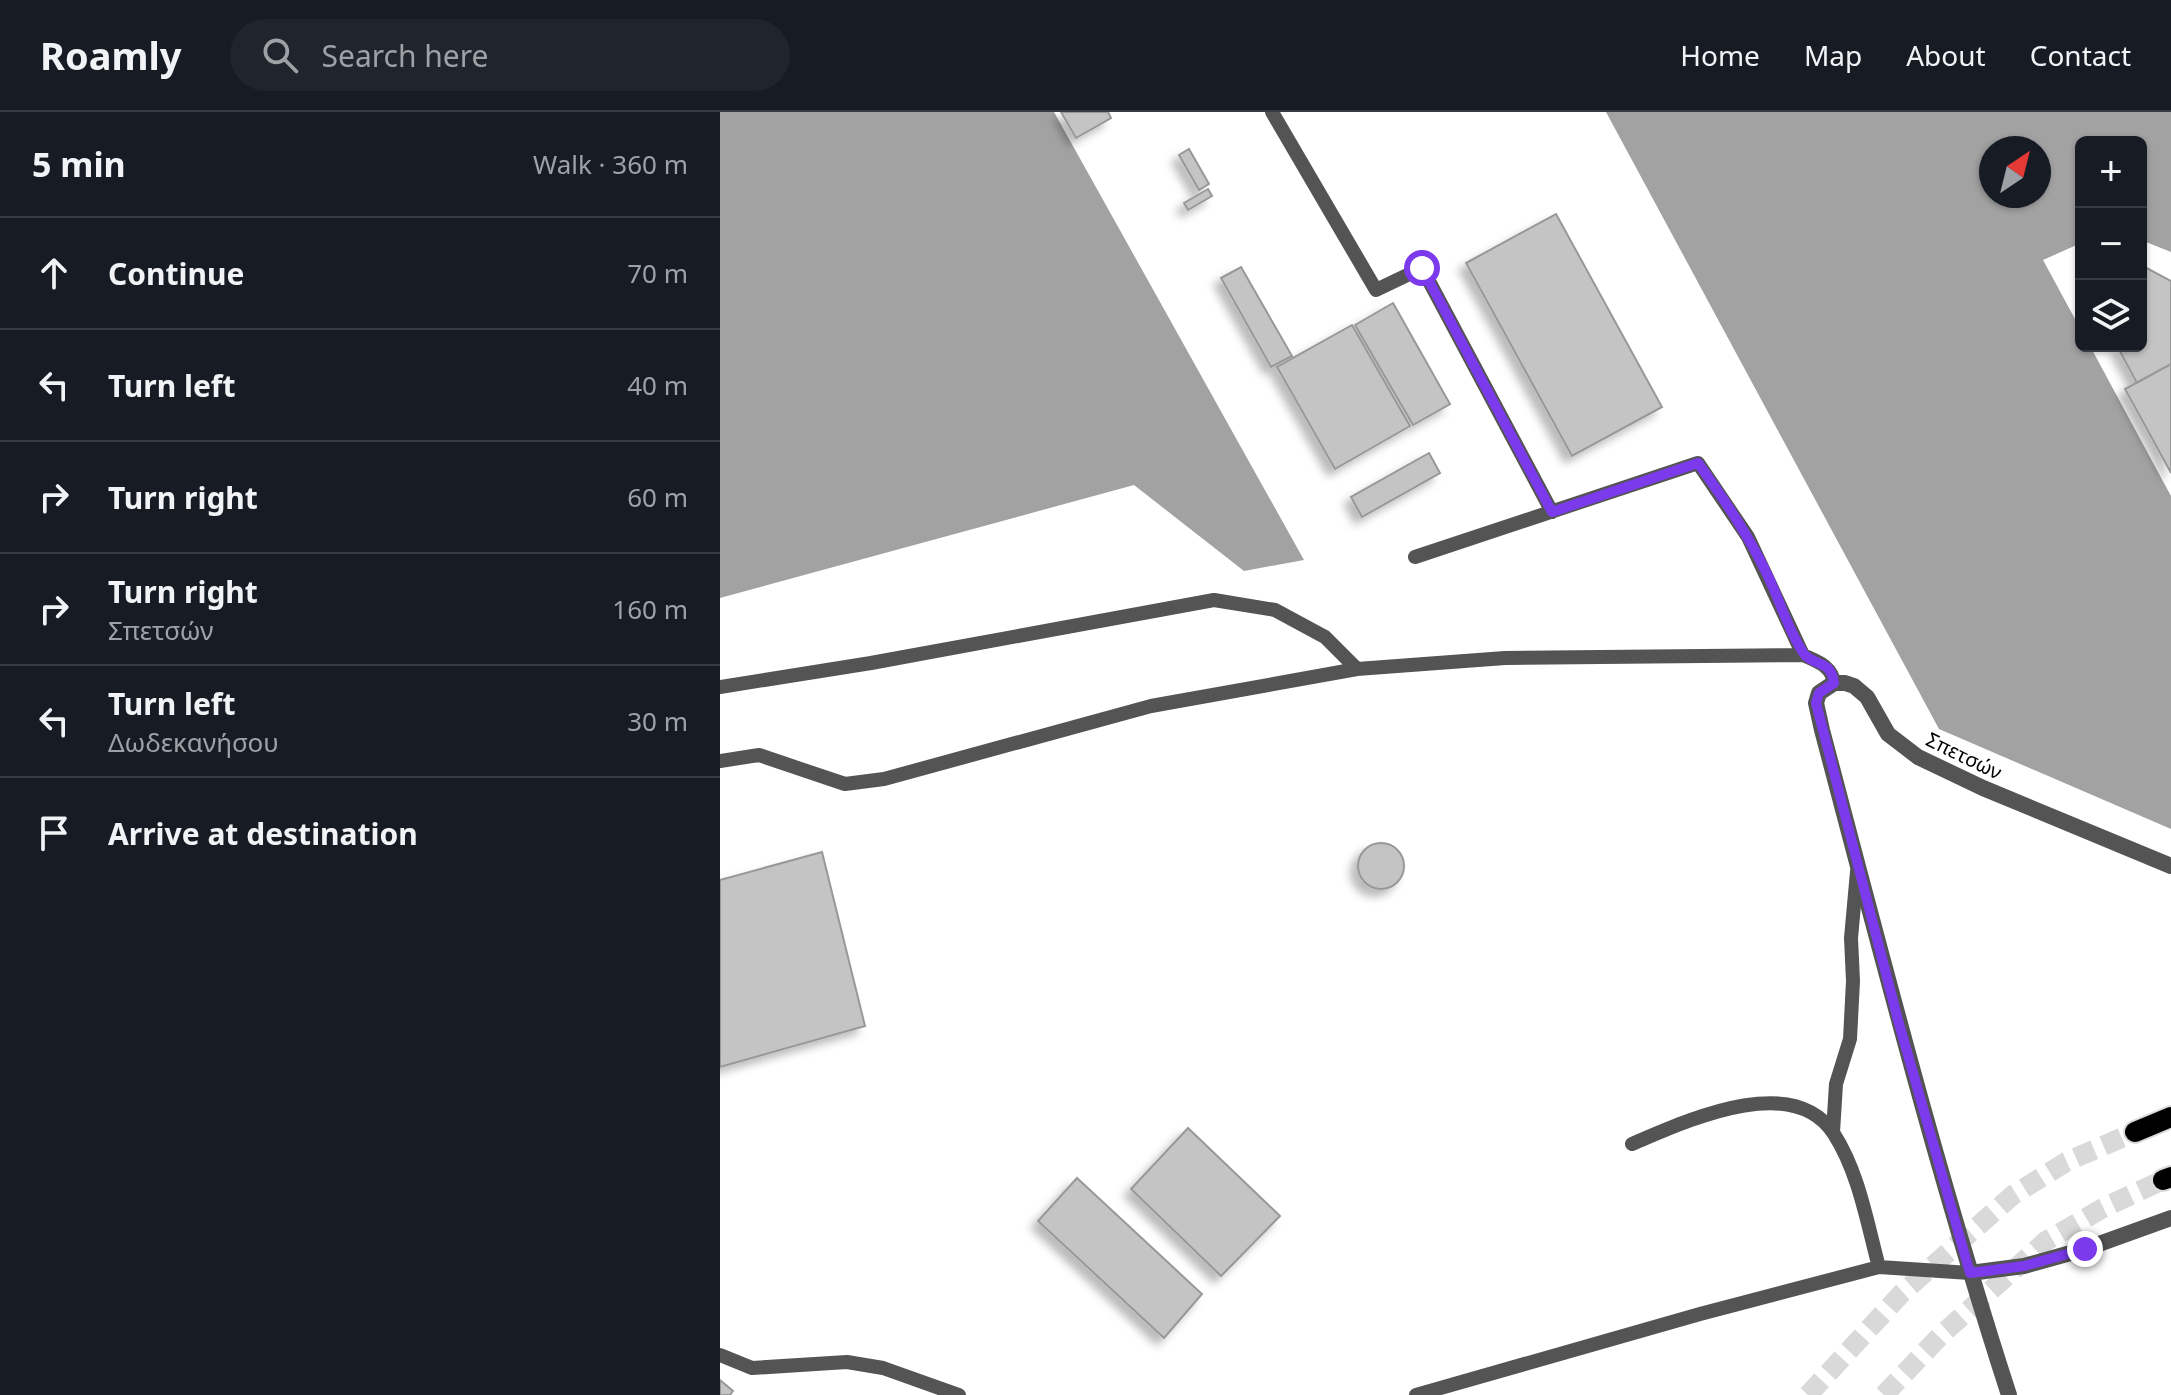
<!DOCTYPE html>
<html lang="en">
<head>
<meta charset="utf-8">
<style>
	:root { --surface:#171b24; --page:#20242c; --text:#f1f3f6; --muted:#9ea1a6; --line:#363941 }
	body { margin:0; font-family:"Noto Sans",sans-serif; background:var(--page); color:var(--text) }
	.controls { position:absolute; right:24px; top:24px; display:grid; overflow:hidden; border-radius:12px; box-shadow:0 2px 6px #0004 }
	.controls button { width:72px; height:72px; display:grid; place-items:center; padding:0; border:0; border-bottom:2px solid var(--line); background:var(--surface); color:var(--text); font:40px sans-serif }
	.compass { position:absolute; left:1259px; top:24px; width:72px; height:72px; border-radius:50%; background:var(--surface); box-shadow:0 2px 6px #0004; rotate:35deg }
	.stop { position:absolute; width:24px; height:24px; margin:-18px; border:6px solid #7c3aed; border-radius:50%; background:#fff }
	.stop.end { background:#7c3aed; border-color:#fff; box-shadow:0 2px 8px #0008 }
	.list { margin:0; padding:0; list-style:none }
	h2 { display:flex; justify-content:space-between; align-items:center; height:104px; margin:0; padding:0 32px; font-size:34px }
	h2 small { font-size:26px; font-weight:400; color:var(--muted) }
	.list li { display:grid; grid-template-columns:52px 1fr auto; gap:24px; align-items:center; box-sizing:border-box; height:112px; padding:0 32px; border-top:2px solid var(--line) }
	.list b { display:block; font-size:30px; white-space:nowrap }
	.list p { margin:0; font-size:26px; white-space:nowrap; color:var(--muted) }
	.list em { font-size:26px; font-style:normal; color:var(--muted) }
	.icon { flex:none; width:44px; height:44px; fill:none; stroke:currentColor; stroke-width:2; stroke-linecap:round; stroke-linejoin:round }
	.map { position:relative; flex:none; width:1451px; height:1283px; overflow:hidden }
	header { display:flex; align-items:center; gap:48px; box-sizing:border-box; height:112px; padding:0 40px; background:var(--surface); border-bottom:2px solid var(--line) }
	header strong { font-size:38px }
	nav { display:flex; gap:44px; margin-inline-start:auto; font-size:28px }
	.search { width:560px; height:72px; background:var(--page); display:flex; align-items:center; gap:20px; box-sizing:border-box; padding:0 28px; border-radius:44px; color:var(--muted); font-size:30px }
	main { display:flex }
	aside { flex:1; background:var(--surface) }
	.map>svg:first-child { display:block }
	.water { fill:#a2a2a2; fill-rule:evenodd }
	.building { fill:#c4c4c4; stroke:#989898; stroke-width:2; filter:url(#shadow) }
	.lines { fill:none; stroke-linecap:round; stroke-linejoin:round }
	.primary-tunnel { stroke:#d9d9d9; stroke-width:20; stroke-dasharray:20 10; stroke-linecap:butt }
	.primary-casing { stroke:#dbdbdb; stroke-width:24 }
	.service { stroke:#545454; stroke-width:14 }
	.minor { stroke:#545454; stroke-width:16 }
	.primary { stroke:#000; stroke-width:20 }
	.route { stroke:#7c3aed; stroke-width:10 }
	.labels { text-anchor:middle; stroke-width:6; stroke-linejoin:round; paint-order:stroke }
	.street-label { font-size:20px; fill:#000; stroke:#fff }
</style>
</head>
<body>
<header>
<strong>Roamly</strong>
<div class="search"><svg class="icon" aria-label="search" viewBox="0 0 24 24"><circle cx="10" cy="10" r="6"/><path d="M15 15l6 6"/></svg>Search here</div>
<nav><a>Home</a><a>Map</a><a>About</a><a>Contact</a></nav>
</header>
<main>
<aside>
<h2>5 min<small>Walk · 360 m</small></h2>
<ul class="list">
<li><svg class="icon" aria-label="ahead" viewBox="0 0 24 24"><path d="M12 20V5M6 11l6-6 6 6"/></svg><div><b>Continue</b></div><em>70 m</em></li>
<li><svg class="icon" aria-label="left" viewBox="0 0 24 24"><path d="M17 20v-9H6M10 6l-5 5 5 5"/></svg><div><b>Turn left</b></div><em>40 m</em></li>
<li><svg class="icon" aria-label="right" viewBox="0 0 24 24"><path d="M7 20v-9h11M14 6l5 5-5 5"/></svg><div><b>Turn right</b></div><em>60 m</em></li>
<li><svg class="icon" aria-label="right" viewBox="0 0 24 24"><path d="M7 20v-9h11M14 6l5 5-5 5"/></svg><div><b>Turn right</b><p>Σπετσών</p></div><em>160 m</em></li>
<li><svg class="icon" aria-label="left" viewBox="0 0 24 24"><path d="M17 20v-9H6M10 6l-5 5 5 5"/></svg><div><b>Turn left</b><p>Δωδεκανήσου</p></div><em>30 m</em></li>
<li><svg class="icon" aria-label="arrive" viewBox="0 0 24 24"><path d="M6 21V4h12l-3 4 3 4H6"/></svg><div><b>Arrive at destination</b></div></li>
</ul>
</aside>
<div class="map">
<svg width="1451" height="1283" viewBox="0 0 1451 1283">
	<defs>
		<filter id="shadow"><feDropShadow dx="-7" dy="7" stdDeviation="4" flood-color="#0004"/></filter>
	</defs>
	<rect width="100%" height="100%" fill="#fff"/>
	<path class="water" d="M0 0H334L584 448 524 459 414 373 0 486Z
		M886 0H1451V140L1421 128V30H1361V131L1323 148 1361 218V234H1370L1451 384V717L1219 617ZM1271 36H1319V84H1271Z"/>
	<path class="building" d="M341 0H388L391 6 356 26Z
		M469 37 489 72 479 78 459 43Z
		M488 77 492 84 468 98 464 91Z
		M836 102 942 295 852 344 746 151Z
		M1421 153 1451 169V252L1417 271 1397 234H1421Z
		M521 155 572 244 551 255 501 166Z
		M673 191 730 292 693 313 635 213Z
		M632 213 690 314 615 357 557 255Z
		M1451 252V361L1405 277Z
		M709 341 720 361 642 405 631 385Z
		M638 754a23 23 0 1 1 46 0a23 23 0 1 1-46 0Z
		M102 740 145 914 0 955V768Z
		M468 1016 560 1104 501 1164 411 1077Z
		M357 1066 482 1182 444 1226 318 1109Z
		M0 1268 13 1279 10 1283H0Z"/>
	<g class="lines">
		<path class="primary-tunnel" d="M1088 1283 1182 1181 1293 1083 1346 1050 1415 1020
			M1164 1283 1221 1223 1326 1129 1383 1096 1443 1068"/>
		<g class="primary-casing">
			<path id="primary" d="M1415 1020 1451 1005
				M1443 1068 1451 1065"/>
		</g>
		<path class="service" d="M552 0 656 178 702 156 832 400
			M695 445 978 351 1028 425 1083 543
			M0 575 151 551 494 488 555 498 605 525 637 557
			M0 649 39 643 125 672 164 667 431 594 637 557 785 546 1083 543C1098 550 1112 554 1114 571
			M1113 1020 1116 972 1130 927 1133 869 1131 826 1137 760
			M912 1032C964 1010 1073 958 1114 1022 1139 1061 1147 1111 1159 1155
			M0 1243 32 1256 127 1250 163 1256 239 1283
			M696 1283 980 1202 1159 1155 1250 1161"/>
		<path class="minor" d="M1250 1161 1304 1154 1365 1137 1451 1106
			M1289 1283C1218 1064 1161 841 1102 618L1096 591 1099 581 1114 571H1125L1134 574 1147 585 1168 622 1198 645 1263 676 1451 754"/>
		<use href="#primary" class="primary"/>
	</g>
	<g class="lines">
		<path class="route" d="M702 156 832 400 978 351C1003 386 1027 421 1046 460 1059 486 1067 515 1082 539 1091 555 1111 546 1114 571L1099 581 1096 591 1178 908 1250 1161 1304 1154 1365 1137"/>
	</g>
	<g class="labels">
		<g class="street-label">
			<text transform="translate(1244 644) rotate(26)" y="7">Σπετσών</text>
		</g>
	</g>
</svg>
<div class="controls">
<button>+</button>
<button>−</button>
<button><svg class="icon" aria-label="layers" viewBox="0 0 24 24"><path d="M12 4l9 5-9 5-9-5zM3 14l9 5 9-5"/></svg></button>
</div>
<svg class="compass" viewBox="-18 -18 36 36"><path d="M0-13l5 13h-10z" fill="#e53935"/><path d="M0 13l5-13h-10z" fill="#9ea1a6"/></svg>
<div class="stop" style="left:702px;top:156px"></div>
<div class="stop end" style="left:1365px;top:1137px"></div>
</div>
</main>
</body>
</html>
